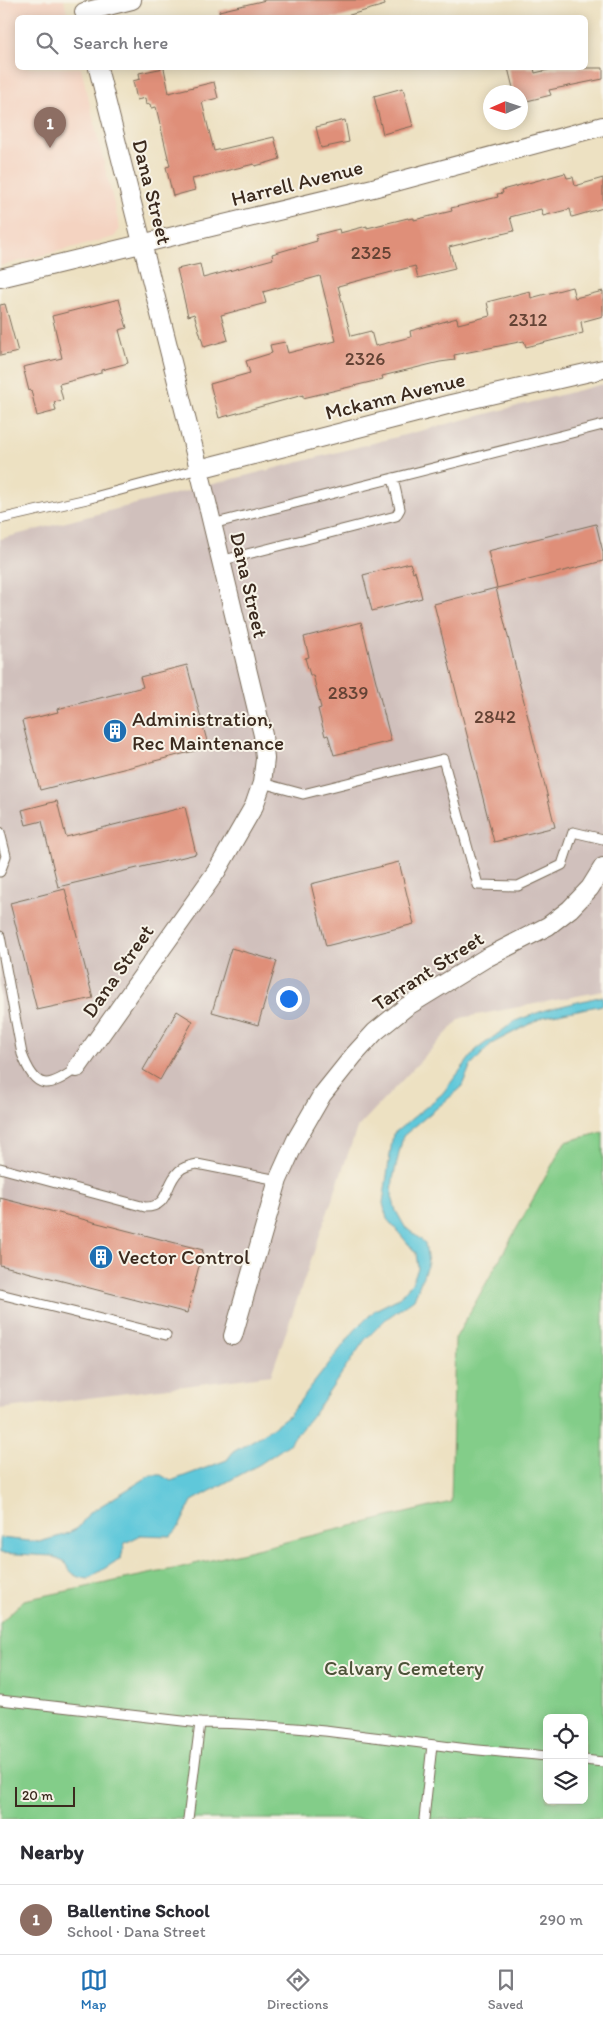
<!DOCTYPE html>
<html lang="en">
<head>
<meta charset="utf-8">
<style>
	:root { --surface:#fff; --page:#f7f7f7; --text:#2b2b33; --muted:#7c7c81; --line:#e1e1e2; --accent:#1f6fb2 }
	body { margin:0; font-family:Itim,sans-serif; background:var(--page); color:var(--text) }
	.controls { position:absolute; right:15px; bottom:15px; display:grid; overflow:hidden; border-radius:8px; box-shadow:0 2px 12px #0003 }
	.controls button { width:45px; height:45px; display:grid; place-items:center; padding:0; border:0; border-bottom:1px solid var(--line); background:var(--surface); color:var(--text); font:25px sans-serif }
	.compass { position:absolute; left:483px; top:85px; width:45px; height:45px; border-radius:50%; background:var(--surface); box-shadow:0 2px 12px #0003; rotate:267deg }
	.scale { position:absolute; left:15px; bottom:12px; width:60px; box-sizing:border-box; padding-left:5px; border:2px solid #3b2a1e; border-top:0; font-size:14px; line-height:18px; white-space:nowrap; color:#3b2a1e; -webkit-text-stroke:4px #f7f3e8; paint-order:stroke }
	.you { position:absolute; left:288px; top:998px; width:18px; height:18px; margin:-12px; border:4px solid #fff; border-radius:50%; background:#1a73e8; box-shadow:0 0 0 8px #1a73e833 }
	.badge { display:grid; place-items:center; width:32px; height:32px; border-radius:50%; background:var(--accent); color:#fff; font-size:16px; font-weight:700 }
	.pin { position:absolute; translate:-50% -41px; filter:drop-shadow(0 1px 2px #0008) }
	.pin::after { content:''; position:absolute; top:26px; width:18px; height:15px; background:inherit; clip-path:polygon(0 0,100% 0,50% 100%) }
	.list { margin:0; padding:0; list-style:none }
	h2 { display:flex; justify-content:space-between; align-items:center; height:65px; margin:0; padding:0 20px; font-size:21px }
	h2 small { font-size:16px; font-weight:400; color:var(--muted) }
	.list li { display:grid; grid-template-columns:32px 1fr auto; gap:15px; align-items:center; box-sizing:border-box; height:70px; padding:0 20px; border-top:1px solid var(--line) }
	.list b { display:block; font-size:19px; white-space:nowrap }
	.list p { margin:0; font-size:16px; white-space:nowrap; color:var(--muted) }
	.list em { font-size:16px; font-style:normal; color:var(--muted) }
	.icon { flex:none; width:28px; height:28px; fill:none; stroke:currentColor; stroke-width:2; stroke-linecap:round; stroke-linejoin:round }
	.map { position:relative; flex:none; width:603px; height:1819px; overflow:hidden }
	.search { position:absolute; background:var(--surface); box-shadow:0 2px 12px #0003; left:15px; right:15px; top:15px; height:55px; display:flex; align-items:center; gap:12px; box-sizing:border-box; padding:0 18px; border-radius:8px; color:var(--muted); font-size:19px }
	.sheet { height:135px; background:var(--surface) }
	nav { display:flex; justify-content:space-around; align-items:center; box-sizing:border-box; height:70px; border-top:1px solid var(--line); background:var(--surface); font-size:14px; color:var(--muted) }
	nav a { display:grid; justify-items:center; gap:2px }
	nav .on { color:var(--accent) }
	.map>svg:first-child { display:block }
	.built { fill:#f4d3c1 }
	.industrial { fill:#d0c0bc }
	.green { fill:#83cd89; stroke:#5f7c54; fill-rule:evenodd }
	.water { fill:#5fc8da; stroke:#4d797c }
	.building { fill:#df8f79 }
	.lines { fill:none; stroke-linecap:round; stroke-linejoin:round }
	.service-casing { stroke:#796a57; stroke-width:11 }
	.minor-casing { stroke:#796a57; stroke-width:20 }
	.service { stroke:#fff; stroke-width:9 }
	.minor { stroke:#fff; stroke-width:18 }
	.labels { text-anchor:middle; stroke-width:4; stroke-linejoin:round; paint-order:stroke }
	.number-label { font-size:19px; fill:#644335 }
	.street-label { font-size:21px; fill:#3b2a1e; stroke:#f7f3e8 }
	.poi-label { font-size:21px; fill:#3b2a1e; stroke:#f7f3e8; text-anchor:start }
	.park-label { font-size:21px; fill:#4d5339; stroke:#f7f3e8 }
</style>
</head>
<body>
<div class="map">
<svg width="603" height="1819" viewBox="0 0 603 1819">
	<rect width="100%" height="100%" fill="#f7f3e8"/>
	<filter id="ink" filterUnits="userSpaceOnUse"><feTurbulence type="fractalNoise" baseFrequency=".02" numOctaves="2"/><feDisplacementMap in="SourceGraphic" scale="10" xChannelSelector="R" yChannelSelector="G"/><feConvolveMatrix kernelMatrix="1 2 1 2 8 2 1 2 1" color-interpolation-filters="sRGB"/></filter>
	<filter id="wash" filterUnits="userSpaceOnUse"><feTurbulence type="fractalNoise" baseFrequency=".0096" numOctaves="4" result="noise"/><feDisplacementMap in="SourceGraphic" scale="20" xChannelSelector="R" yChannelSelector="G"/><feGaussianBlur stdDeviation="1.12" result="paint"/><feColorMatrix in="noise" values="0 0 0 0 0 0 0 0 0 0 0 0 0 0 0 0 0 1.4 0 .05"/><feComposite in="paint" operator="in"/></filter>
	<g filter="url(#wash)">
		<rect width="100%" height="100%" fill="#ede1c2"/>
		<path class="built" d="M0 0H64L68 17 18 18V68H81L120 229 114 237 0 266Z"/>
		<path class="industrial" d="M603 384V991L461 1018 357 1128 271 1375 0 1409V539Z"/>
		<path class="green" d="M603 1132V1819H0V1623L24 1600 178 1568 451 1502 455 1339 565 1142ZM547 1718H584V1800H547Z"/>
		<path class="water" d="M603 996V1005L543 1017 491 1044 470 1067 461 1088 403 1136 393 1179 392 1196 396 1211 405 1227 425 1243 428 1263 414 1299 386 1319 364 1341 316 1411 288 1445 260 1464 192 1501 179 1527 171 1536 141 1535 125 1543 121 1558 88 1579C75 1577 70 1573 64 1561L52 1556 0 1553V1538L39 1542 64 1535 78 1528 89 1513 151 1475H161L171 1481 227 1460 233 1452 262 1435 289 1415 355 1330 375 1310 399 1298 412 1283 418 1268 416 1253 387 1219 383 1203 393 1134 442 1094 476 1050 515 1021 545 1010Z"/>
		<g id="blocks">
			<path class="building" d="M266 0H384L385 5 339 18H220L219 11Z
				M164 68 169 93 214 82 218 98 202 102 214 151 274 137 280 159 263 164 255 166 254 164 192 179 195 190 173 196 166 167 170 166 156 107 151 108 150 104 146 105 145 98 137 100 133 81 140 79 139 73Z
				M508 68H534L535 73 556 68H603V79L549 90 551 95 527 101 526 98 520 100V92H514Z
				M403 88 413 126 383 134 374 96Z
				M345 120 349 142 321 148 316 127Z
				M565 173 567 178 573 177 575 186 603 178V208L572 217 570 209 543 216 541 209 510 217 514 231 449 247 455 269 418 278 415 266 338 286 351 336 371 331 375 346 411 337 410 331 457 318 458 324 490 316 487 302 530 291 531 298 572 287 575 298 603 291V316L581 322 583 333 526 347 524 341 454 355 455 360 440 362 382 376 383 379 303 398V395L219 418 210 384 250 373 246 361 272 353 270 345 285 342 288 353 336 341 320 276 263 292 266 303 221 315 228 340 204 347 194 314 188 316 177 269 200 264 203 278 273 259 272 254 317 241 316 235 339 229 340 233 367 226V228L408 218V219L414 218V220L452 211 451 208 498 197 497 194 503 193 502 190Z
				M119 299 127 328 119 330 128 363 101 370V373L59 384 63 400 54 402 56 411 37 416 31 390 29 391 23 367 62 358 52 316Z
				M5 304 18 352 0 356V305Z
				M596 524 603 552V561L497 588 488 551Z
				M410 563 413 572 415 571 422 598 372 611 363 575Z
				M496 588 555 827 494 842 434 604Z
				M361 622 391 741 334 755 328 735 325 736 318 709 321 708 313 675H310L305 658 309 657 304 637Z
				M187 665 207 741 197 744 198 750 40 790 22 721 58 712 57 709 143 687 140 677Z
				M57 801 66 837 185 807 196 854 58 887 42 821 26 825 22 810Z
				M399 862 414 924 326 946 311 884Z
				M65 889 93 998 37 1010 10 903Z
				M231 948 277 961 258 1025 212 1012Z
				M177 1011 193 1021 160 1080 143 1070Z
				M0 1198 203 1250 187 1313 0 1265Z"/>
		</g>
	</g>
	<g filter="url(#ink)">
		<use href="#blocks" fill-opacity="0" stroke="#796a57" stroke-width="1"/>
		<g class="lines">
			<g class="service-casing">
				<path id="service" d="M0 519 87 499 199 469
					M212 524 603 425
					M220 561 396 516 400 509 393 478
					M262 783 303 794 443 759 478 885 518 886 562 865 573 832 603 839
					M0 832 6 856 0 872
					M0 936 22 1054C36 1091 48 1089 77 1068
					M0 1168 145 1207C170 1207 164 1185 179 1171 184 1166 191 1165 197 1164L278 1180
					M0 1294 166 1335
					M0 1700 200 1723C285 1723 368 1737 452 1747 483 1751 515 1753 547 1756
					M584 1760 603 1762
					M188 1819 200 1723
					M424 1819 432 1745"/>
			</g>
			<g class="minor-casing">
				<path id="minor" d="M84 12 132 0
					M0 278 373 188 603 126
					M199 469 451 404 603 369
					M77 1068 216 872 254 806 262 783 265 759 263 735 199 469 98 68
					M233 1336 278 1180 296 1140 322 1095 354 1055 375 1032 406 1007 486 958 548 926 570 909 590 888 603 867"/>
			</g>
			<use href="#service" class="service"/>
			<use href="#minor" class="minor"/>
		</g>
	</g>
	<defs>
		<g id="building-disc" transform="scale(1.25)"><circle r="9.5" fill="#1f6fb2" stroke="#f7f3e8"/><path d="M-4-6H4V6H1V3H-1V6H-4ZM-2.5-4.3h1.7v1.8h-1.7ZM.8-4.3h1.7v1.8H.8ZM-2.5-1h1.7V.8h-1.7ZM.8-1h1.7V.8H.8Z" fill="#fff"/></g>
	</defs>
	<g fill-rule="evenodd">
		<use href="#building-disc" x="115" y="731"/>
		<use href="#building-disc" x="101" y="1257"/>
	</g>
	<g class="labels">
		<g class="number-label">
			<text x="371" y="259">2325</text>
			<text x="528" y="326">2312</text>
			<text x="365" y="365">2326</text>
			<text x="348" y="699">2839</text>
			<text x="495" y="723">2842</text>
		</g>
		<g class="street-label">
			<text transform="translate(297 183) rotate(-14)" y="7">Harrell Avenue</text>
			<text transform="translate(152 192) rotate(76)" y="7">Dana Street</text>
			<text transform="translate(395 396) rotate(-14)" y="7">Mckann Avenue</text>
			<text transform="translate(249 585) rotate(77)" y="7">Dana Street</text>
			<text transform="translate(118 971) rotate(-55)" y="7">Dana Street</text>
			<text transform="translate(428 971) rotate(-33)" y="7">Tarrant Street</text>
		</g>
		<g class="poi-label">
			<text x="132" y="726">Administration,<tspan x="132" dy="24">Rec Maintenance</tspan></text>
			<text x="118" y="1264">Vector Control</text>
		</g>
		<g class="park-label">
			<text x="404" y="1675">Calvary Cemetery</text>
		</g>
	</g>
</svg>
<div class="controls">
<button><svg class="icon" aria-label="locate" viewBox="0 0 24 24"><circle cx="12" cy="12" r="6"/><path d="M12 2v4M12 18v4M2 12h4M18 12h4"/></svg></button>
<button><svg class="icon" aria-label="layers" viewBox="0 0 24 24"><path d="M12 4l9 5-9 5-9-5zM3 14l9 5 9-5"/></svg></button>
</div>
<svg class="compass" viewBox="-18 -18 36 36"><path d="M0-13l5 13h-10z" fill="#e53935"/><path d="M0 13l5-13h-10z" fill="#7c7c81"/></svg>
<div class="scale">20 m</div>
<div class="you"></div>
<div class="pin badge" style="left:50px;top:148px;background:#8d6e63">1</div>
<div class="search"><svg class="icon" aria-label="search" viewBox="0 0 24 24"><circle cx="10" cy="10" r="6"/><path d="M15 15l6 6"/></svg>Search here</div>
</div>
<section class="sheet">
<h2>Nearby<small></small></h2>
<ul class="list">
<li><span class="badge" style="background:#8d6e63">1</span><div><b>Ballentine School</b><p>School · Dana Street</p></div><em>290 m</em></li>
</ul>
</section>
<nav>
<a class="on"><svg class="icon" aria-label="map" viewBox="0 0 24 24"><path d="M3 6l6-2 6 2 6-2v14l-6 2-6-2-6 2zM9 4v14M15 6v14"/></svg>Map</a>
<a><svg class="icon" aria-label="directions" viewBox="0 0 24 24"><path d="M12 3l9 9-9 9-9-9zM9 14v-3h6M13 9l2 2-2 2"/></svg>Directions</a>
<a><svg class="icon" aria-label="saved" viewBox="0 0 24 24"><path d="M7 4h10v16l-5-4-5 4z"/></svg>Saved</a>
</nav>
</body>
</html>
